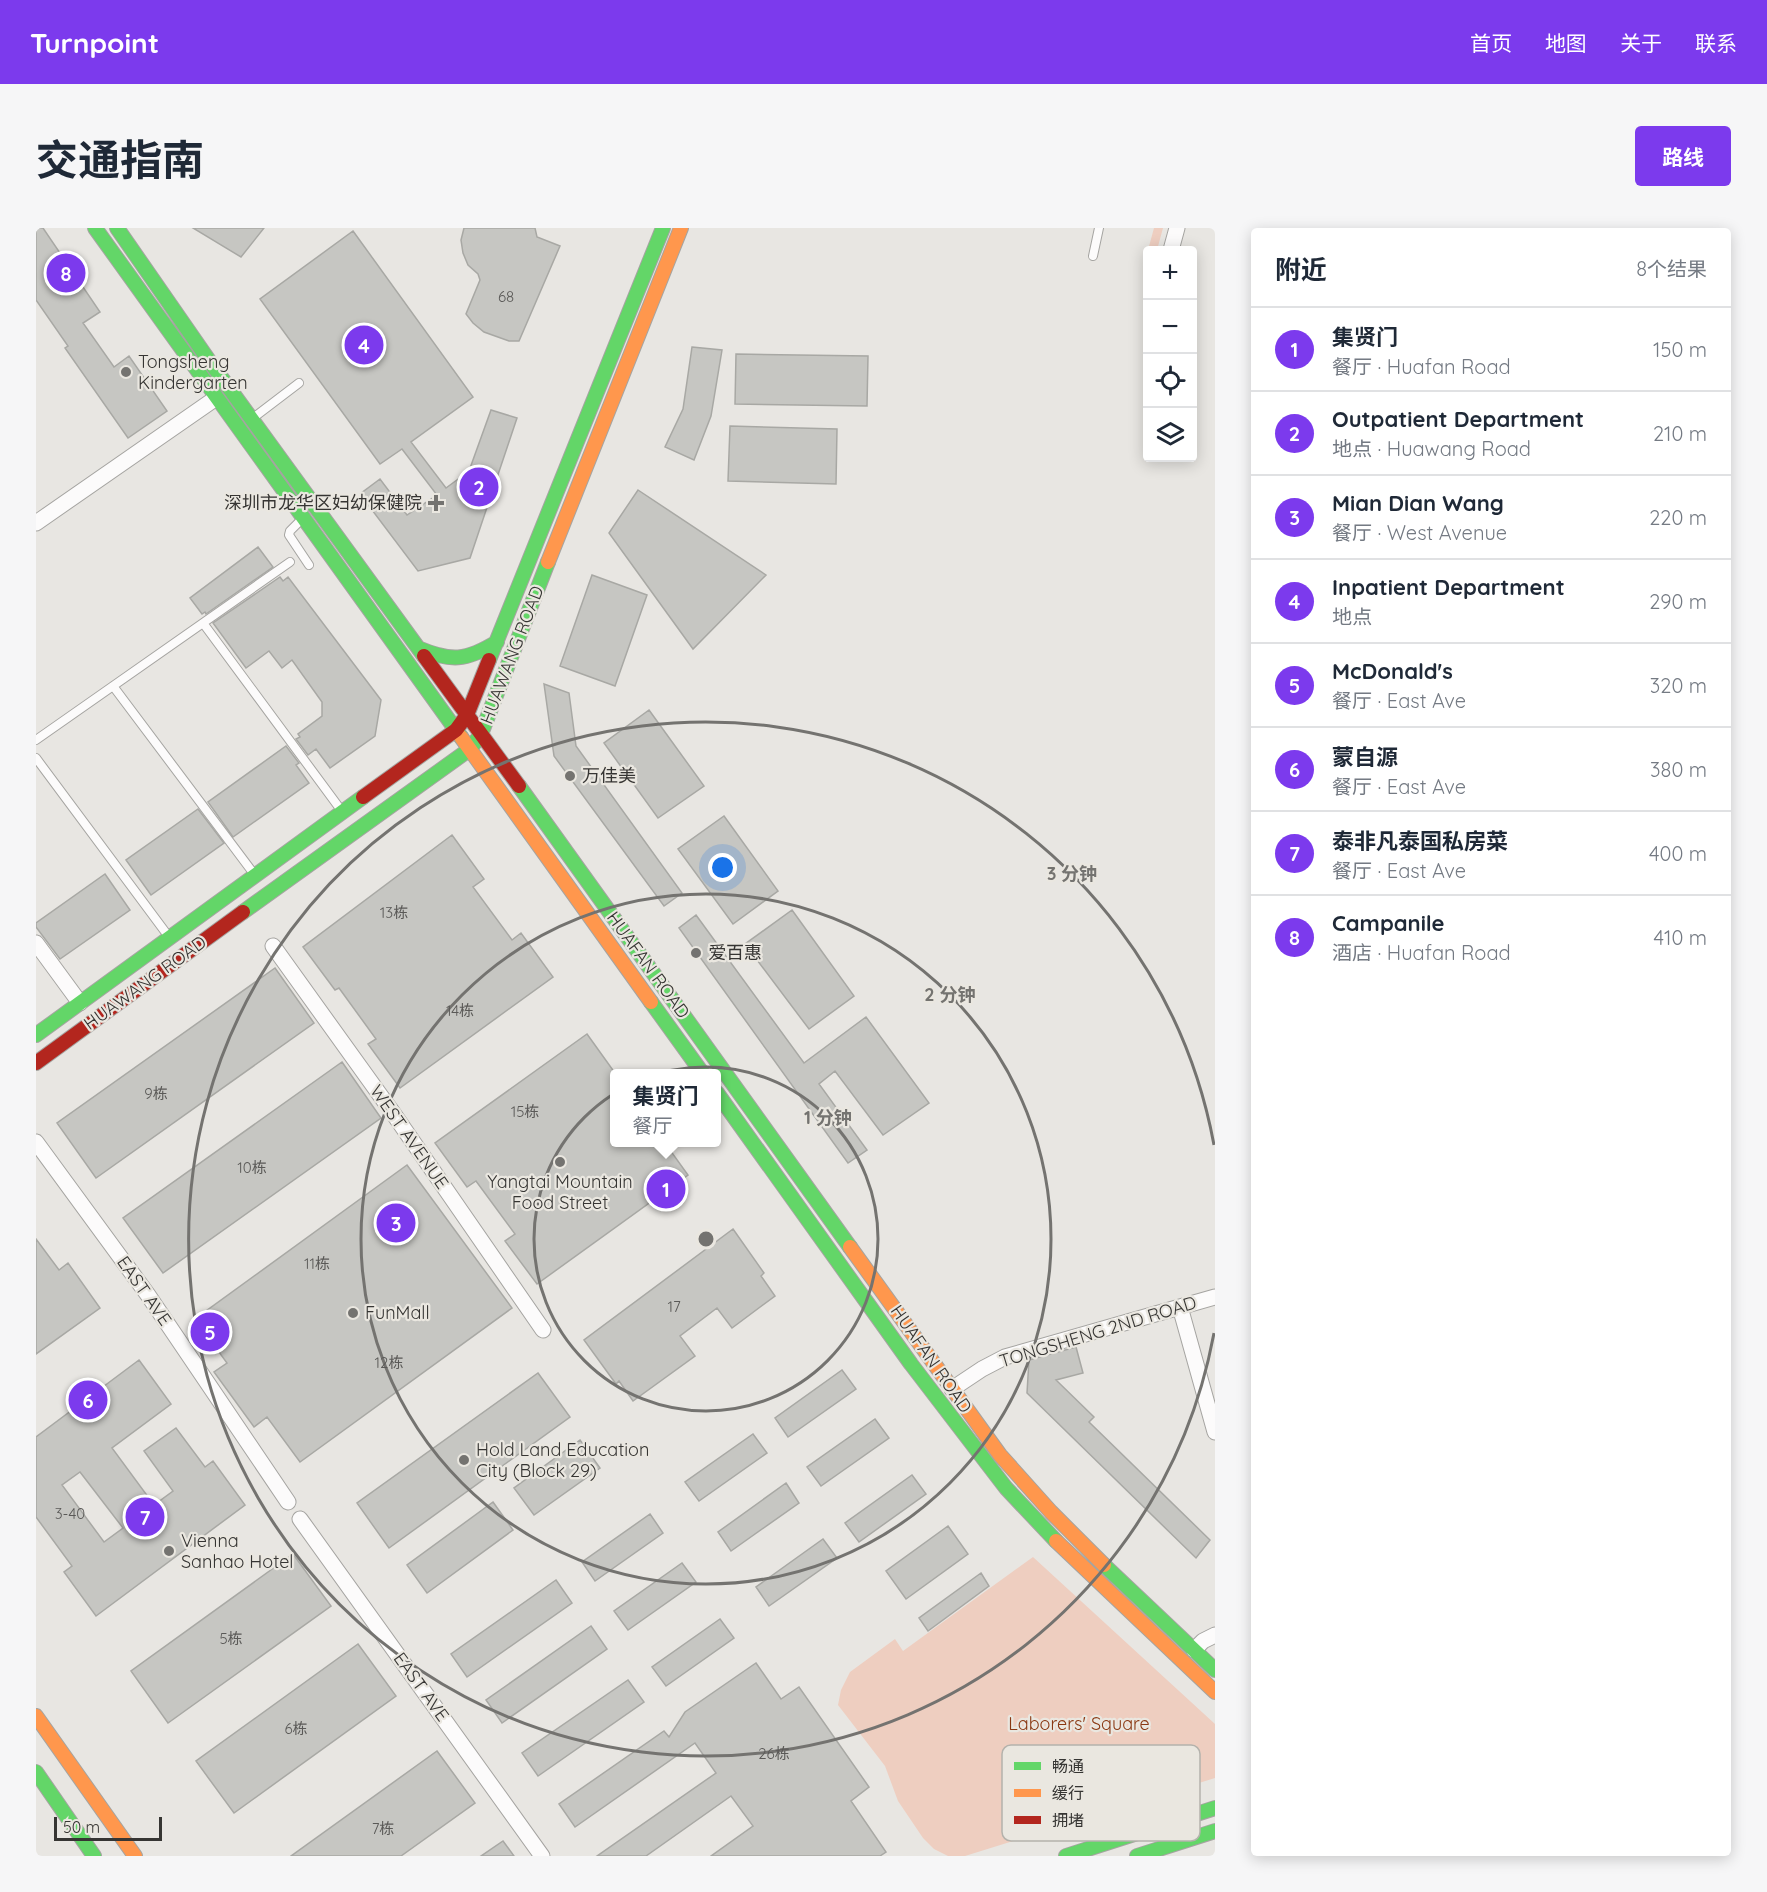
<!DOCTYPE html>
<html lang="zh">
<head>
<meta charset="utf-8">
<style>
	:root { --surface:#fff; --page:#f6f6f7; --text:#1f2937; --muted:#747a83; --line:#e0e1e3; --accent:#7c3aed }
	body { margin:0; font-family:Quicksand,"Noto Sans SC",sans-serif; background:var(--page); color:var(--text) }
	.controls { position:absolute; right:18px; top:18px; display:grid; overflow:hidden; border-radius:6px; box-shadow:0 3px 15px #0003 }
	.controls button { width:54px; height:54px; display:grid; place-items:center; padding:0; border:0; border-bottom:2px solid var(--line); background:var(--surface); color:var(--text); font:30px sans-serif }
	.scale { position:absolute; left:18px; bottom:15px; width:108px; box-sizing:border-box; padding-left:6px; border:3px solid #363533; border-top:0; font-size:16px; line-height:21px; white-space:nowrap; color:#363533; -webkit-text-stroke:4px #eae7e0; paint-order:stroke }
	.you { position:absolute; left:687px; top:640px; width:21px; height:21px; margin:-15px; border:4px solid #fff; border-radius:50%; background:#1a73e8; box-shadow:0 0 0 9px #1a73e833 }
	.badge { display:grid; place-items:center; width:39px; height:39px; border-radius:50%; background:var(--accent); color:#fff; font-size:20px; font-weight:700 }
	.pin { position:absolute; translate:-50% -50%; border:3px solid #fff; box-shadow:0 2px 6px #0006 }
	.popup { position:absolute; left:574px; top:841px; width:111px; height:78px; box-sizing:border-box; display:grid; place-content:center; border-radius:6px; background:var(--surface); filter:drop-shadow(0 2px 4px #0005); font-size:20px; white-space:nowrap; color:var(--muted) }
	.popup b { font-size:22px; color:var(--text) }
	.popup::after { content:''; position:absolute; left:50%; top:100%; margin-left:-12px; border:12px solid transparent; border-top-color:var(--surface) }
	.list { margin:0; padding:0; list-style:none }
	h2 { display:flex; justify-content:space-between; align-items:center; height:78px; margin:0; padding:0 24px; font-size:26px }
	h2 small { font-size:20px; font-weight:400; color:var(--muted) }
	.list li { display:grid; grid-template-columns:39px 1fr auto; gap:18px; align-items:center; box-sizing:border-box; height:84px; padding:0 24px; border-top:2px solid var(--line) }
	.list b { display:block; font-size:22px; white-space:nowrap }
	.list p { margin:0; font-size:20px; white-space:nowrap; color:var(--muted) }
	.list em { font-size:20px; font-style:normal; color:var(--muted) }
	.icon { flex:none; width:33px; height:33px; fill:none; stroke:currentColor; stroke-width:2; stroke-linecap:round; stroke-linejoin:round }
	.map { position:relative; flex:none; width:1179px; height:1628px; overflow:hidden; border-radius:6px }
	header { display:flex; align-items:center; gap:36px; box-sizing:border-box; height:84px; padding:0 30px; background:var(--accent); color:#fff }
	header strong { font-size:28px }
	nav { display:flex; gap:33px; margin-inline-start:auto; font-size:21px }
	.intro { display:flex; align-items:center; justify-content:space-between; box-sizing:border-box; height:144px; padding:0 36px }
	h1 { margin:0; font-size:42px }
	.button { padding:15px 27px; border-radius:6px; background:var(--accent); color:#fff; font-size:21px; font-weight:700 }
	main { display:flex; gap:36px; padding:0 36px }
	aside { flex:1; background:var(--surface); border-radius:6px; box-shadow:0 3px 15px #0003 }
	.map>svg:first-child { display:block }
	.green { fill:#eecec0 }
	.building { fill:#c6c6c2; stroke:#a8a8a4; stroke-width:1.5; fill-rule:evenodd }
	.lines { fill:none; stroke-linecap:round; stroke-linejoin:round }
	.lane-casing { stroke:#a5a4a1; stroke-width:10 }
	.street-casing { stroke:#a5a4a1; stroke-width:17 }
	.fast-casing { stroke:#a5a4a1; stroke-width:16 }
	.slow-casing { stroke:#a5a4a1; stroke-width:16 }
	.jam-casing { stroke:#a5a4a1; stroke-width:16 }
	.lane { stroke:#fcfbfb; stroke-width:8 }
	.street { stroke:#fcfbfb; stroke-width:15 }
	.fast { stroke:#63d668; stroke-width:14 }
	.slow { stroke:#ff974d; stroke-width:14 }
	.jam { stroke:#b3261e; stroke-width:14 }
	.ring { fill:none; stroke:#747370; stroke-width:3 }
	.poi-dot { fill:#747370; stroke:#eae7e0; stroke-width:2 }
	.labels { text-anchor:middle; stroke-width:4.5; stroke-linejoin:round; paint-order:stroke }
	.number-label { font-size:15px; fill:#5a5957 }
	.poi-label { font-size:18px; fill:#363533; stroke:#eae7e0; text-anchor:start }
	.street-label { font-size:18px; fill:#363533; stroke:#eae7e0 }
	.park-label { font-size:18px; fill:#8a3812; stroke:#eae7e0 }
	.key { fill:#eae7e0; stroke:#b4b2ac; stroke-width:1.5 }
	.key-label { font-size:16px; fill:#363533 }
	.centre { fill:#747370; stroke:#eae7e0; stroke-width:3 }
	.ring-label { font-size:18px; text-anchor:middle; font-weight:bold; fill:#747370; stroke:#eae7e0; stroke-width:4.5; stroke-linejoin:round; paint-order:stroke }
</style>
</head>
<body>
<header>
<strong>Turnpoint</strong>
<nav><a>首页</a><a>地图</a><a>关于</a><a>联系</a></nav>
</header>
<div class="intro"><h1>交通指南</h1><a class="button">路线</a></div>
<main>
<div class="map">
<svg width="1179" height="1628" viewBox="0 0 1179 1628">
	<rect width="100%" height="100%" fill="#e8e6e2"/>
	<path class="green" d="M1118 0H1127L1121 22H1112Z
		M997 1329 1179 1496V1550L929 1628H912L898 1621 887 1610 862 1573 849 1538 802 1477 805 1462 814 1444 859 1411 867 1423Z"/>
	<path class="building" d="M0 0H7L64 84 47 95 78 139 93 128 131 183 92 210 29 120 32 118 0 72Z
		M157 0H228L205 29Z
		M428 0H499L501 9 524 18 483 113H473L448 104 437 95 430 86 444 52 442 46 432 37 427 25 425 12Z
		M317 3 437 169 375 214 410 260 433 243 455 182 481 190 434 330 382 343 324 266 344 251 371 287 401 267 366 221 344 236 224 71Z
		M656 119 686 122 675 188 658 232 629 219 647 181Z
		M700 126 832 128 831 178 699 176Z
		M694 198 801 201 800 256 692 253Z
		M602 262 730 347 657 421 573 305Z
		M222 319 237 339 170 386 169 384 166 386 154 370Z
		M556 347 611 367 579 458 524 438Z
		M244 349 247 353 252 349 345 472 339 508 294 540 280 521 272 527 260 511 264 509 262 506 286 488V474L256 432 246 440 233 423 210 440 177 395Z
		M508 456 533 465 540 518 646 665 628 678 518 528Z
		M613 482 668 558 622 590 568 515Z
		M250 518 263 535 260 537 273 555 197 609 172 574Z
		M162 581 188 615 115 667 90 632Z
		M688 588 742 663 697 696 642 621Z
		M416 607 448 651 437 659 476 712 485 705 517 749 364 860 332 816 340 811 303 760 299 762 267 719Z
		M69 646 94 682 24 731 0 699V695Z
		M756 682 818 768 773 801 709 716Z
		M660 687 768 835 830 789 893 875 847 907 799 843 783 856 831 922 812 935 643 700Z
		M239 740 278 795 60 950 21 895Z
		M551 806 579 845V915H629L652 947 501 1056 469 1013 479 1006 440 953 431 959 399 915Z
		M306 834 345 890 127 1045 87 990Z
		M371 937 476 1080 264 1234 231 1189 218 1199 178 1144 191 1135 159 1091Z
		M697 1001 728 1045 725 1048 739 1068 696 1100 681 1080 644 1108 659 1128 597 1173 583 1153 580 1156 548 1112Z
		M0 1011 23 1042 32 1035 64 1080 0 1126Z
		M1040 1119 1047 1145 1020 1152 1058 1189 1053 1194 1174 1312 1160 1330 991 1165 993 1132Z
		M103 1132 135 1176 76 1220 118 1277 137 1263 108 1223 140 1200 169 1239 177 1233 209 1277 60 1388 28 1344 36 1338 0 1289V1209ZM44 1244 87 1300 68 1314 26 1257Z
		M806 1142 820 1161 752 1209 739 1190Z
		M502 1145 534 1189 353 1320 321 1275Z
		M839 1191 853 1210 785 1258 771 1239Z
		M717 1206 731 1225 663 1273 649 1254Z
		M544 1212 564 1240 498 1287 478 1260Z
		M876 1247 890 1266 823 1314 809 1295Z
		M750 1255 763 1275 695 1323 682 1304Z
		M457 1274 477 1302 391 1365 371 1337Z
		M614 1286 627 1305 559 1353 546 1334Z
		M912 1298 932 1326 870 1371 850 1343Z
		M787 1311 801 1330 733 1378 720 1359Z
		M257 1326 295 1378 132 1495 95 1443Z
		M646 1335 660 1354 592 1402 578 1383Z
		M945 1345 953 1358 892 1403 883 1390Z
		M520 1352 536 1375 431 1449 415 1426Z
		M684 1391 698 1410 630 1458 616 1439Z
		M555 1398 571 1421 466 1495 450 1472Z
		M322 1416 360 1468 198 1585 160 1533Z
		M720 1435 745 1471 763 1459 833 1559 815 1573 850 1624 844 1628H675L717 1598 695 1568 610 1628H561L680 1545 659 1515 539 1599 523 1576 628 1503 633 1509 649 1484Z
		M592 1452 608 1474 502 1548 486 1525Z
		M401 1523 439 1575 365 1628H255Z
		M467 1613 478 1628H445Z"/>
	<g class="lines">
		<g class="lane-casing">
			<path id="lane" d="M1057 28 1063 0
				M217 190 263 155
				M267 290 254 303 253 307 273 337
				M167 395 305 582
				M77 458 218 646
				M0 512 254 334
				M0 530 133 709"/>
		</g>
		<g class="street-casing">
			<path id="street" d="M1135 22 1141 0
				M0 295 180 170
				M0 715 44 775
				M237 718 357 885 507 1102
				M0 914 112 1067 252 1274
				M1144 1079 1179 1204
				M916 1161 946 1141 969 1129 1179 1069
				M264 1291 506 1628
				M1158 1422 1167 1413 1179 1407"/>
		</g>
		<g class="fast-casing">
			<path id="fast" d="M59 0 425 509
				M81 0 174 134 388 428
				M382 420C415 434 430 433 461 414
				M453 432 627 0
				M483 558 814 1019
				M207 684 434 521 445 506 512 334
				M615 774 667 846
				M0 807 327 569
				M681 865 875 1136 970 1260 1020 1313
				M1068 1337 1179 1442
				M0 1544 58 1628
				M1030 1628 1179 1580
				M1101 1628 1179 1603"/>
		</g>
		<g class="slow-casing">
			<path id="slow" d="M512 334 645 0
				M425 509 615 774
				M814 1019 964 1227 1015 1284 1068 1337
				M1020 1313 1179 1464
				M0 1488 99 1628"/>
		</g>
		<g class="jam-casing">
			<path id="jam" d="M388 428 483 558
				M327 569 420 502 431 487 453 432
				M0 835 207 684"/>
		</g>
		<use href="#lane" class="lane"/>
		<use href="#street" class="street"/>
		<use href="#fast" class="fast"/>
		<use href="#slow" class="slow"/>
		<use href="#jam" class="jam"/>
	</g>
	<g class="ring">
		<circle cx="670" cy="1011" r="172"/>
		<circle cx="670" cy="1011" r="345"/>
		<path d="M1178 1105A517 517 0 1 1 1178 917"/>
	</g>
	<g class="poi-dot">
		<circle cx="90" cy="144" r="6"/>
		<path d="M397 266h6v6h6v6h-6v6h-6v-6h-6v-6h6z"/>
		<circle cx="534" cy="548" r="6"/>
		<circle cx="660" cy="725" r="6"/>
		<circle cx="524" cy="934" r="6"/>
		<circle cx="317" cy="1085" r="6"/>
		<circle cx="428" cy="1232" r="6"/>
		<circle cx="133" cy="1323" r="6"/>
	</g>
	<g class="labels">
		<g class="number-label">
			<text x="470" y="74">68</text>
			<text x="358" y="690">13栋</text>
			<text x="424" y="788">14栋</text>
			<text x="120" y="871">9栋</text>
			<text x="489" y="889">15栋</text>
			<text x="216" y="945">10栋</text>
			<text x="281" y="1041">11栋</text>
			<text x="638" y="1084">17</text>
			<text x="353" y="1140">12栋</text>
			<text x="34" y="1291">3-40</text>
			<text x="195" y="1416">5栋</text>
			<text x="260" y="1506">6栋</text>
			<text x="738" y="1531">26栋</text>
			<text x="347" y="1606">7栋</text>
		</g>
		<g class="poi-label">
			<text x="102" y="140">Tongsheng<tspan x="102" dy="21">Kindergarten</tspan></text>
			<text x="386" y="281" text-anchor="end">深圳市龙华区妇幼保健院</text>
			<text x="546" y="554">万佳美</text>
			<text x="672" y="731">爱百惠</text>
			<text x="524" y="960" text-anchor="middle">Yangtai Mountain<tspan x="524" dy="21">Food Street</tspan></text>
			<text x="329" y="1091">FunMall</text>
			<text x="440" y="1228">Hold Land Education<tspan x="440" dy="21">City (Block 29)</tspan></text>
			<text x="145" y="1319">Vienna<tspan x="145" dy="21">Sanhao Hotel</tspan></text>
		</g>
		<g class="street-label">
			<text transform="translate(476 427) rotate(-69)" y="6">HUAWANG ROAD</text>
			<text transform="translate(612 737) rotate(54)" y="6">HUAFAN ROAD</text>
			<text transform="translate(109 755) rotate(-36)" y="6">HUAWANG ROAD</text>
			<text transform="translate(373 909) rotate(55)" y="6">WEST AVENUE</text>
			<text transform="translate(108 1063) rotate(55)" y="6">EAST AVE</text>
			<text transform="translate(1062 1104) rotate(-17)" y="6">TONGSHENG 2ND ROAD</text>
			<text transform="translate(895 1131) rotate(55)" y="6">HUAFAN ROAD</text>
			<text transform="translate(385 1459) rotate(54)" y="6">EAST AVE</text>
		</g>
		<g class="park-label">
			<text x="1043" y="1502">Laborers' Square</text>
		</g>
	</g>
	<rect x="966" y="1517" width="198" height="96" rx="9" class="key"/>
	<rect x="978" y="1534" width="27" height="8" fill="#63d668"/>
	<rect x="978" y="1561" width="27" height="8" fill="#ff974d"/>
	<rect x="978" y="1588" width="27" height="8" fill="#b3261e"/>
	<g class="key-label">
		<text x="1016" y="1544">畅通</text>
		<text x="1016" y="1571">缓行</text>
		<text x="1016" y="1598">拥堵</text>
	</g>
	<circle cx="670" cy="1011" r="9" class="centre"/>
	<g class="ring-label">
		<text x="1036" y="652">3 分钟</text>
		<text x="914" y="773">2 分钟</text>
		<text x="792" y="896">1 分钟</text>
	</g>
</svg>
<div class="controls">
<button>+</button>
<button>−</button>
<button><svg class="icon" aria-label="locate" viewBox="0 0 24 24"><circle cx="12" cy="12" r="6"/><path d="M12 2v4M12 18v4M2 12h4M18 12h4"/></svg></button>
<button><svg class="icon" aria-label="layers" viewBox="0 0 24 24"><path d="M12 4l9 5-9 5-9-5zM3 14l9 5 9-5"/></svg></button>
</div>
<div class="scale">50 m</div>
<div class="you"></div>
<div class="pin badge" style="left:630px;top:961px">1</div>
<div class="popup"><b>集贤门</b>餐厅</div>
<div class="pin badge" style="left:443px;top:259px">2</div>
<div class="pin badge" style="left:360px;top:995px">3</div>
<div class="pin badge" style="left:328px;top:117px">4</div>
<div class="pin badge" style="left:174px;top:1104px">5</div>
<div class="pin badge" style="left:52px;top:1172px">6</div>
<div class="pin badge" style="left:109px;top:1289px">7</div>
<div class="pin badge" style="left:30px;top:45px">8</div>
</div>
<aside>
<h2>附近<small>8个结果</small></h2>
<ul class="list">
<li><span class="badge">1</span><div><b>集贤门</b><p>餐厅 · Huafan Road</p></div><em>150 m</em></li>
<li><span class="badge">2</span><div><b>Outpatient Department</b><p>地点 · Huawang Road</p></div><em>210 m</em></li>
<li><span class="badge">3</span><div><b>Mian Dian Wang</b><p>餐厅 · West Avenue</p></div><em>220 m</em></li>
<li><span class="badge">4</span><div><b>Inpatient Department</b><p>地点</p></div><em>290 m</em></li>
<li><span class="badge">5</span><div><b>McDonald's</b><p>餐厅 · East Ave</p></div><em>320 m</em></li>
<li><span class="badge">6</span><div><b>蒙自源</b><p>餐厅 · East Ave</p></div><em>380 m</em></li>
<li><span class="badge">7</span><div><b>泰非凡泰国私房菜</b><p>餐厅 · East Ave</p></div><em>400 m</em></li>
<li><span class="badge">8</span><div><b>Campanile</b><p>酒店 · Huafan Road</p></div><em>410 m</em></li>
</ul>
</aside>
</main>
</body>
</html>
